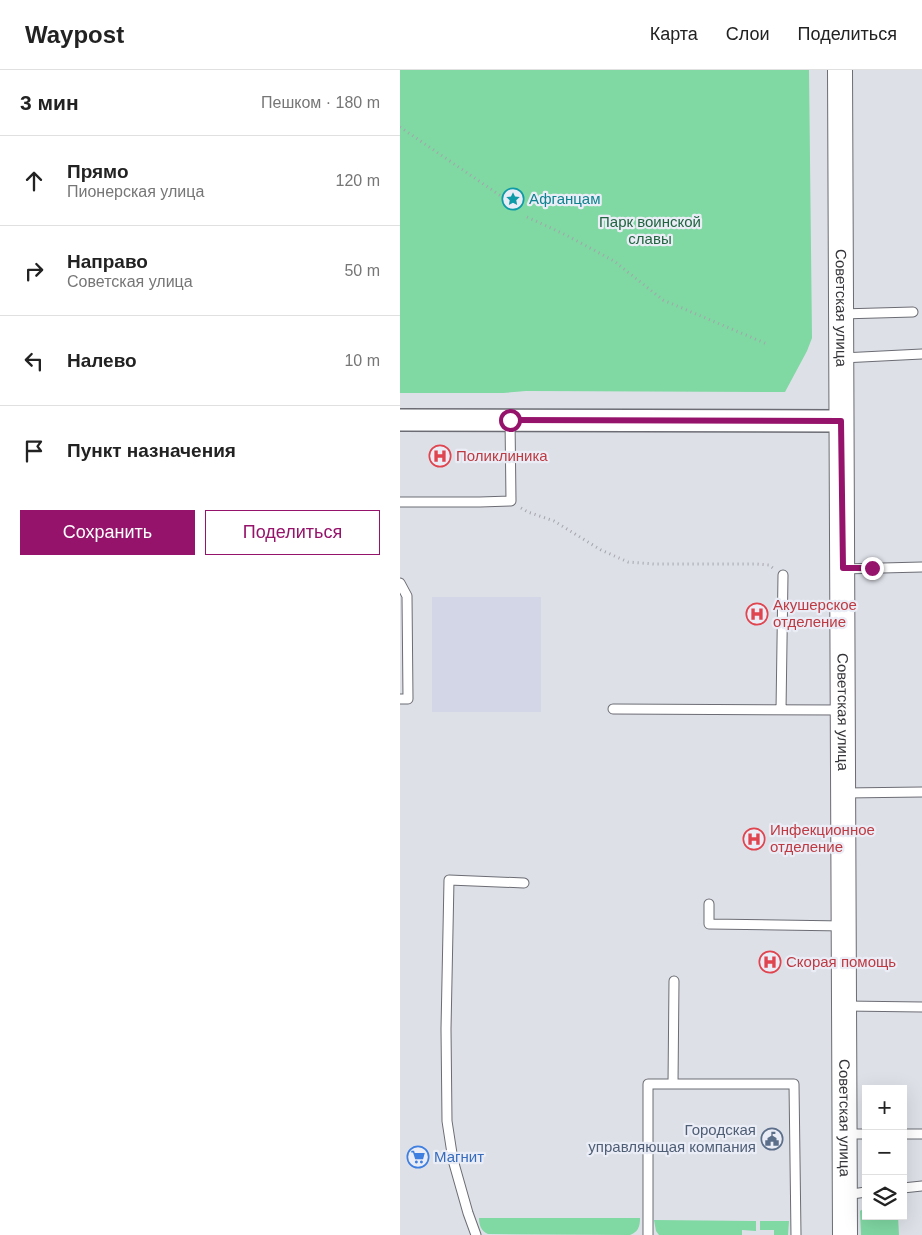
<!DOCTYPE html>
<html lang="ru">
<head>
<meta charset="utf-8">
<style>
	:root { --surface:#fff; --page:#f6f6f6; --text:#222; --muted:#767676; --line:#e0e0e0; --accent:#96136b }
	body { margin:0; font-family:Helvetica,sans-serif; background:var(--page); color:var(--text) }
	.controls { position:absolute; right:15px; bottom:15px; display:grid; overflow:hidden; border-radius:0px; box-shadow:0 5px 20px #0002 }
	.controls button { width:45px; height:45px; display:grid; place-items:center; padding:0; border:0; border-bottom:1px solid var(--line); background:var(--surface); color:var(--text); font:25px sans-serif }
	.stop { position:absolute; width:15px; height:15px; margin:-11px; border:4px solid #96136b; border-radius:50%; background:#fff }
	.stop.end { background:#96136b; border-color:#fff; box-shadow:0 1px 5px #0008 }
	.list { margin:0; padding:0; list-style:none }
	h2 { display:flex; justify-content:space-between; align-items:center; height:65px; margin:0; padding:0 20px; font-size:21px }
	h2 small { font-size:16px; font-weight:400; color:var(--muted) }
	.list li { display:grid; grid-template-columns:32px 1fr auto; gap:15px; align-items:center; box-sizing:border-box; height:90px; padding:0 20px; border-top:1px solid var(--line) }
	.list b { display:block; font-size:19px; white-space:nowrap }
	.list p { margin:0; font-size:16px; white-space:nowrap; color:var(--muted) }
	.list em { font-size:16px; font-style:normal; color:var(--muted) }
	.actions { display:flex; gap:10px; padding:15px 20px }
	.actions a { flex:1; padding:11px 0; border:1px solid var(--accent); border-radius:0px; text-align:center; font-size:18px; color:var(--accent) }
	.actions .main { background:var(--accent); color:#fff }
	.icon { flex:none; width:28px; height:28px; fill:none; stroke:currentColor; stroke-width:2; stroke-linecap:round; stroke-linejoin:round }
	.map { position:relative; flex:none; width:522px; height:1165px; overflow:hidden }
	header { display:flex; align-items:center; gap:30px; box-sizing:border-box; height:70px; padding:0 25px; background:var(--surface); border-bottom:1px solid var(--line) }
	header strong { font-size:24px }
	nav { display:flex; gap:28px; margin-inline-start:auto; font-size:18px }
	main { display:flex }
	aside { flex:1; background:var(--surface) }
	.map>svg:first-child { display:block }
	.built { fill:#d3d6e6 }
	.green { fill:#80d8a3 }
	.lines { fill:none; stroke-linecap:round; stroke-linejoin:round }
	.service-casing { stroke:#6b6c74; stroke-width:11 }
	.tertiary-casing { stroke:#6b6c74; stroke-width:24 }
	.secondary-casing { stroke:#6b6c74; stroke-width:26 }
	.path { stroke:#a4a5ac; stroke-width:3; stroke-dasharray:1 4; stroke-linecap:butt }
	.service { stroke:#fff; stroke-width:9 }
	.tertiary { stroke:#fff; stroke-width:21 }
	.secondary { stroke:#fff; stroke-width:24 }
	.route { stroke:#96136b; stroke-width:6 }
	.labels { text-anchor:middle; stroke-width:4.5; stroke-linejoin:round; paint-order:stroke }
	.culture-label { font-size:15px; fill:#0d838f; stroke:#ebedf6; text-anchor:start }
	.park-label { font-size:15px; fill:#206440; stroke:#ebedf6 }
	.street-label { font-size:15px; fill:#353539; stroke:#ebedf6 }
	.health-label { font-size:15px; fill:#be3a42; stroke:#ebedf6; text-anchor:start }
	.service-label { font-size:15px; fill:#4e5e75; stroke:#ebedf6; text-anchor:end }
	.shop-label { font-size:15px; fill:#366cbe; stroke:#ebedf6; text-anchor:start }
</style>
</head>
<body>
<header>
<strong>Waypost</strong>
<nav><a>Карта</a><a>Слои</a><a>Поделиться</a></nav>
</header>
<main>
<aside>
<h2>3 мин<small>Пешком · 180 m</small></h2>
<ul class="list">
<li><svg class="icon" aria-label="ahead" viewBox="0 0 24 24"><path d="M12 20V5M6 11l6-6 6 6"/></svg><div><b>Прямо</b><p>Пионерская улица</p></div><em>120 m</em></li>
<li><svg class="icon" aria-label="right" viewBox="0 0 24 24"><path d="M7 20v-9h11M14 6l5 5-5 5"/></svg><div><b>Направо</b><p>Советская улица</p></div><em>50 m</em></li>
<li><svg class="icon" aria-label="left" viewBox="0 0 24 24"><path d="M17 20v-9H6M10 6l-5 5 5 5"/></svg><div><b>Налево</b></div><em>10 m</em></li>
<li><svg class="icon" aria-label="arrive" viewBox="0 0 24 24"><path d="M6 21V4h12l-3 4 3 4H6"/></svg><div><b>Пункт назначения</b></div></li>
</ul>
<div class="actions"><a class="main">Сохранить</a><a>Поделиться</a></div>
</aside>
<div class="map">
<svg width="522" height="1165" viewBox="0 0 522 1165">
	<rect width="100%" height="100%" fill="#dee0e8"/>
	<path class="built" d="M32 527H141V642H32Z"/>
	<path class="green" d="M0 0H409L412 268 407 281 385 322 126 321 103 323H0Z
		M466 1137V1146H498L499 1165H461L460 1141Z
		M79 1148H240C240 1157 238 1162 230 1165L88 1164C81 1161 79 1155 79 1148Z
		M254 1150 356 1151V1161L342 1160V1165H259L256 1161Z
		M360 1151H389L388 1165H374V1160H360Z"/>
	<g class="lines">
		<g class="service-casing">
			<path id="service" d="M441 244 513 242
				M442 288 522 284
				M0 432H80L111 431 110 350
				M443 499 522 497
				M0 513 7 526 8 629H0
				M213 639 442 640
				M381 640 383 505
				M445 723 522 722
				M309 834V854L444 856
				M445 936 522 937
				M273 1014H394L396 1165
				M445 1064H466
				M503 1064H522
				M503 1118 522 1116
				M445 1125 466 1122
				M76 1165 68 1143 53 1090 47 1051 46 959 49 810 124 813
				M248 1165V1014H273L274 911"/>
		</g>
		<g class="tertiary-casing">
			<path id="tertiary" d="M0 350 441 351"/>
		</g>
		<g class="secondary-casing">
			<g id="secondary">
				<path id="s1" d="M440 0 445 1165"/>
			</g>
		</g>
		<path class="path" d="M0 57 101 126
			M127 147 166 165 214 191 263 230 367 274
			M121 438 128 442 154 451 201 480 228 492 254 494H357L369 495 373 498"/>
		<use href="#service" class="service"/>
		<use href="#tertiary" class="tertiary"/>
		<use href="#secondary" class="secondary"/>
	</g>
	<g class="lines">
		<path class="route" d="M110 350 441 351 443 498H472"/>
	</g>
	<defs>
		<g id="sight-ring" transform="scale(1.125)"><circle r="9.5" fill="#ebedf6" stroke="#0f9aa8" stroke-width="1.5"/><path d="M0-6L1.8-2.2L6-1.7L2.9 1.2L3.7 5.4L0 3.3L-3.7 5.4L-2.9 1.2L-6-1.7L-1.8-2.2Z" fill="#0f9aa8"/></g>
		<g id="hospital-ring" transform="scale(1.125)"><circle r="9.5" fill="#ebedf6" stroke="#e0444e" stroke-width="1.5"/><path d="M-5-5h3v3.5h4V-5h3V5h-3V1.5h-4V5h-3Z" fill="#e0444e"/></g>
		<g id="civic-ring" transform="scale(1.125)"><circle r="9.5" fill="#ebedf6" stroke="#5c6f8a" stroke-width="1.5"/><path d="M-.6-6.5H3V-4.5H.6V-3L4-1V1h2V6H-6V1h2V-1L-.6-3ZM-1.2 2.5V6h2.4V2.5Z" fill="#5c6f8a"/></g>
		<g id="supermarket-ring" transform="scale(1.125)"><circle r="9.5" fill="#ebedf6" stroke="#3f7fe0" stroke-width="1.5"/><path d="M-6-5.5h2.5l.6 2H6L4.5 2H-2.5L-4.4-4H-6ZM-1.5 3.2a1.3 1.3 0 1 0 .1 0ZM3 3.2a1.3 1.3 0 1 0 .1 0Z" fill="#3f7fe0"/></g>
	</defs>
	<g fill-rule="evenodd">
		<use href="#sight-ring" x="113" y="129"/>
		<use href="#hospital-ring" x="40" y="386"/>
		<use href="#hospital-ring" x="357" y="544"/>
		<use href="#hospital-ring" x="354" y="769"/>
		<use href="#hospital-ring" x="370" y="892"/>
		<use href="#civic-ring" x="372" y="1069"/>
		<use href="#supermarket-ring" x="18" y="1087"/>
	</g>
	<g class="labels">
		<g class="culture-label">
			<text x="129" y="134">Афганцам</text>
		</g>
		<g class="park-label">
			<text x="250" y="157">Парк воинской<tspan x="250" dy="17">славы</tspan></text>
		</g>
		<g class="street-label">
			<text dy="5" stroke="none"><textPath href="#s1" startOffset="238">Советская улица</textPath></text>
			<text dy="5" stroke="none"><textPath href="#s1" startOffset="642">Советская улица</textPath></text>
			<text dy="5" stroke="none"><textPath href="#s1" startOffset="1048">Советская улица</textPath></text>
		</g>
		<g class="health-label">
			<text x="56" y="391">Поликлиника</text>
			<text x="373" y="540">Акушерское<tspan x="373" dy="17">отделение</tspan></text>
			<text x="370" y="765">Инфекционное<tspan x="370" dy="17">отделение</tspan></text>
			<text x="386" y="897">Скорая помощь</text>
		</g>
		<g class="service-label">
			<text x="356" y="1065">Городская<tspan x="356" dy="17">управляющая компания</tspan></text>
		</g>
		<g class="shop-label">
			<text x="34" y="1092">Магнит</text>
		</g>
	</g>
</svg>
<div class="controls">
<button>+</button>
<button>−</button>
<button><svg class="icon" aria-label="layers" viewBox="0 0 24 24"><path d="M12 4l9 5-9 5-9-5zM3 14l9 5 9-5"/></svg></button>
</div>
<div class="stop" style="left:110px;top:350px"></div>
<div class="stop end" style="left:472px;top:498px"></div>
</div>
</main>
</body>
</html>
